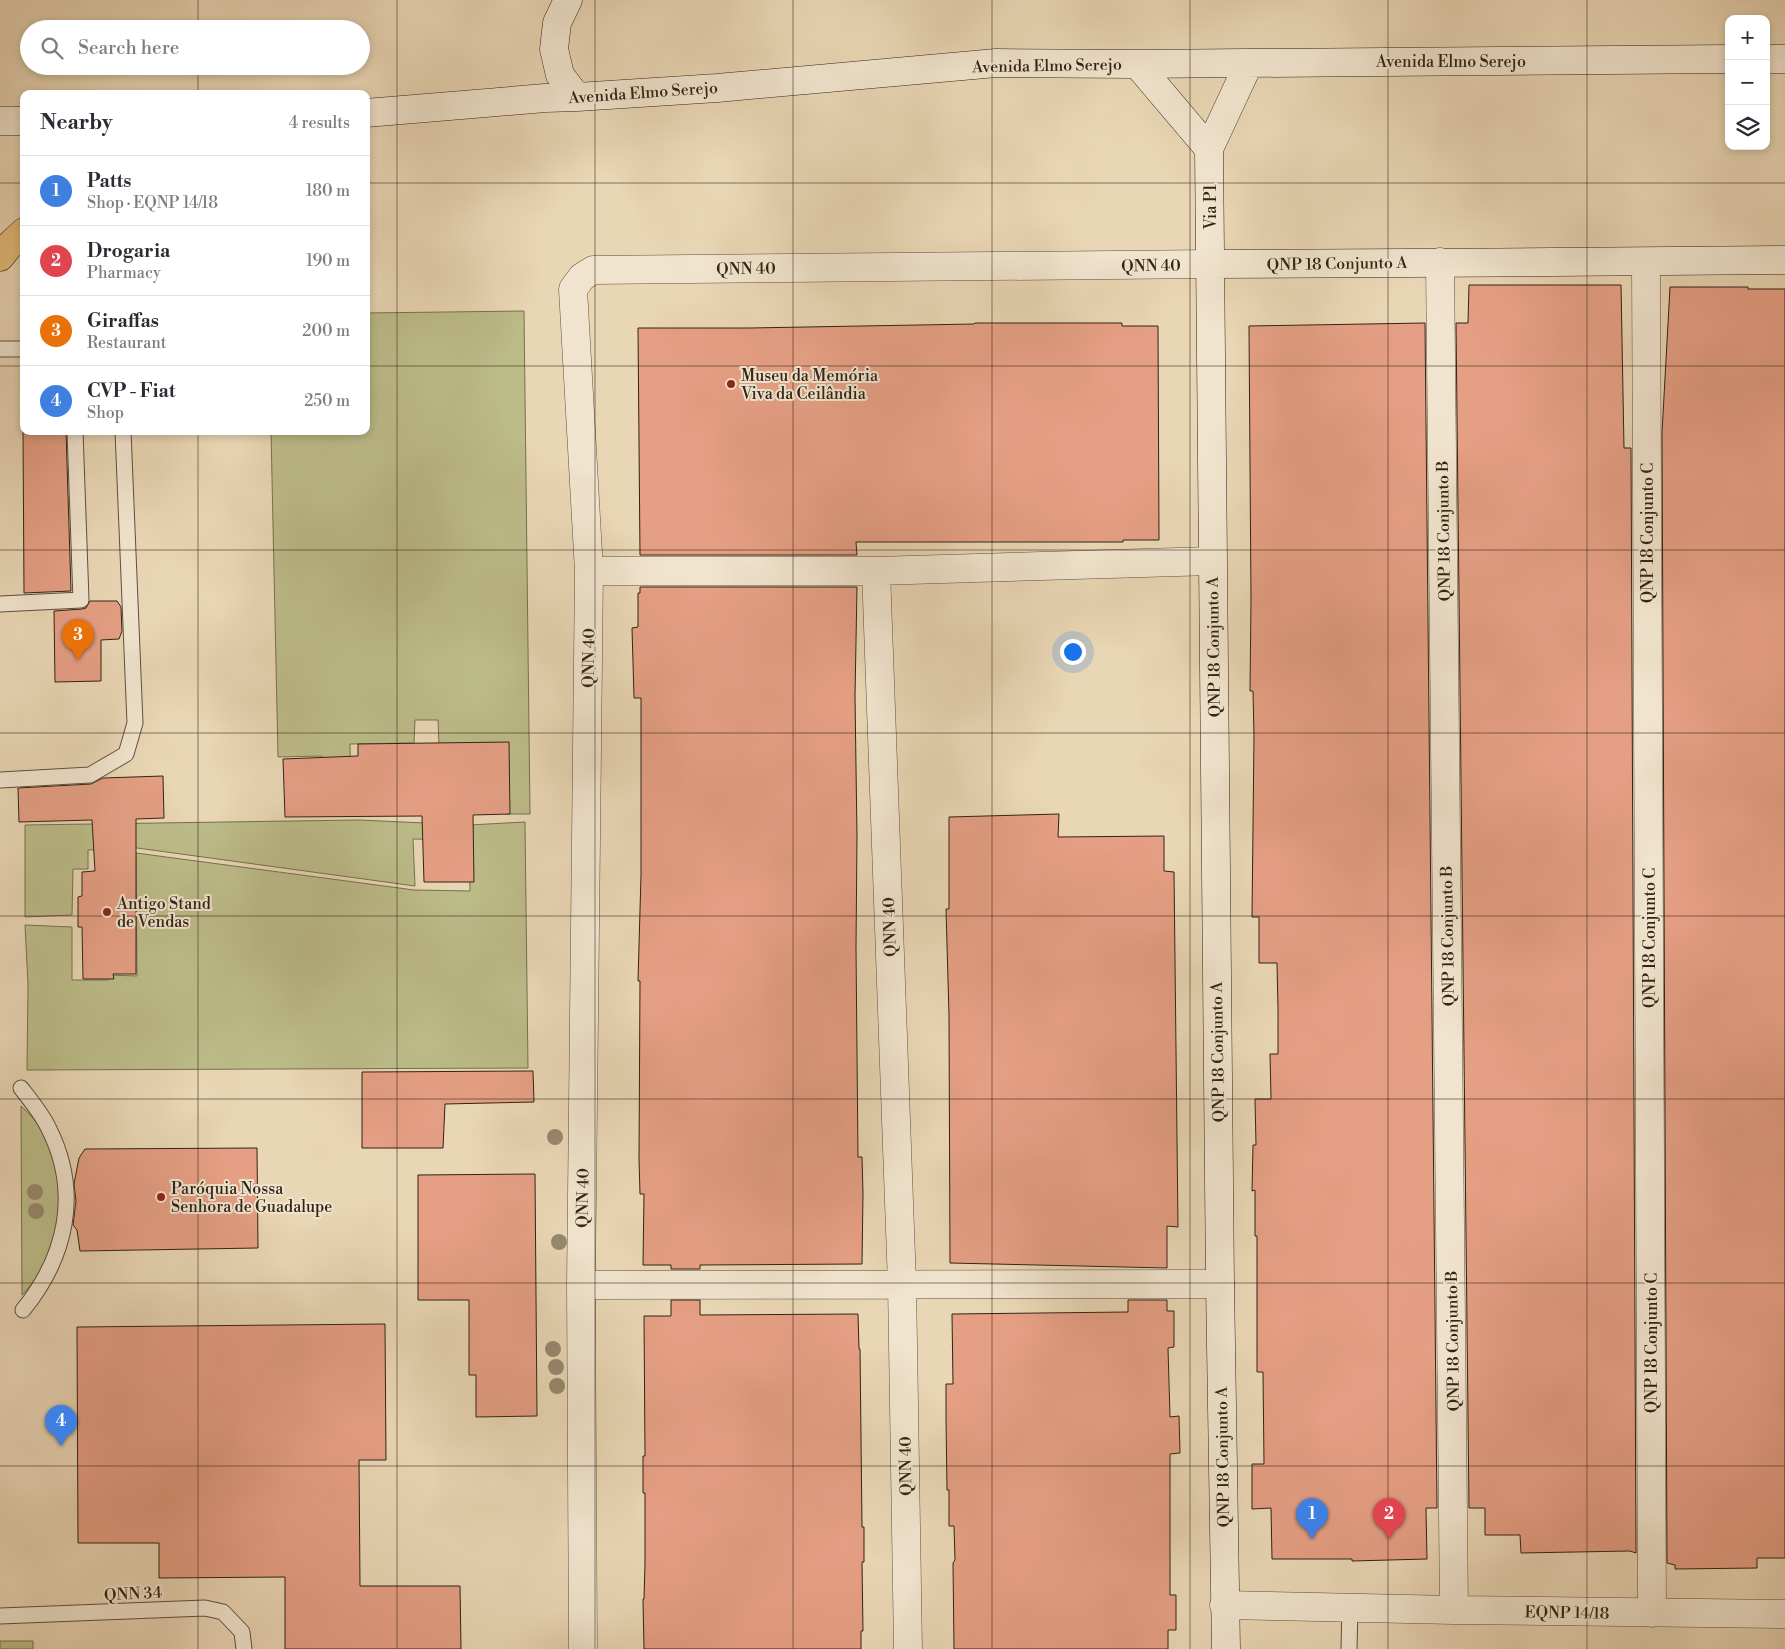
<!DOCTYPE html>
<html lang="en">
<head>
<meta charset="utf-8">
<style>
	:root { --surface:#fff; --page:#f7f7f7; --text:#2b2b33; --muted:#7c7c81; --line:#e1e1e2; --accent:#d93025 }
	body { margin:0; font-family:"Libre Bodoni",serif; background:var(--page); color:var(--text) }
	.controls { position:absolute; right:15px; top:15px; display:grid; overflow:hidden; border-radius:10px; box-shadow:0 2px 8px #0003 }
	.controls button { width:45px; height:45px; display:grid; place-items:center; padding:0; border:0; border-bottom:1px solid var(--line); background:var(--surface); color:var(--text); font:25px sans-serif }
	.you { position:absolute; left:1072px; top:651px; width:18px; height:18px; margin:-12px; border:4px solid #fff; border-radius:50%; background:#1a73e8; box-shadow:0 0 0 8px #1a73e833 }
	.badge { display:grid; place-items:center; width:32px; height:32px; border-radius:50%; background:var(--accent); color:#fff; font-size:16px; font-weight:700 }
	.pin { position:absolute; translate:-50% -41px; filter:drop-shadow(0 1px 2px #0008) }
	.pin::after { content:''; position:absolute; top:26px; width:18px; height:15px; background:inherit; clip-path:polygon(0 0,100% 0,50% 100%) }
	.list { margin:0; padding:0; list-style:none }
	h2 { display:flex; justify-content:space-between; align-items:center; height:65px; margin:0; padding:0 20px; font-size:21px }
	h2 small { font-size:16px; font-weight:400; color:var(--muted) }
	.list li { display:grid; grid-template-columns:32px 1fr auto; gap:15px; align-items:center; box-sizing:border-box; height:70px; padding:0 20px; border-top:1px solid var(--line) }
	.list b { display:block; font-size:19px; white-space:nowrap }
	.list p { margin:0; font-size:16px; white-space:nowrap; color:var(--muted) }
	.list em { font-size:16px; font-style:normal; color:var(--muted) }
	.icon { flex:none; width:28px; height:28px; fill:none; stroke:currentColor; stroke-width:2; stroke-linecap:round; stroke-linejoin:round }
	.map { position:relative; flex:none; width:1785px; height:1649px; overflow:hidden }
	.search { position:absolute; background:var(--surface); box-shadow:0 2px 8px #0003; left:20px; top:20px; width:350px; height:55px; display:flex; align-items:center; gap:12px; box-sizing:border-box; padding:0 18px; border-radius:28px; color:var(--muted); font-size:19px }
	.panel { position:absolute; background:var(--surface); box-shadow:0 2px 8px #0003; left:20px; top:90px; width:350px; height:345px; border-radius:10px }
	.map>svg:first-child { display:block }
	.green { fill:#bcbc89; stroke:#767050 }
	.building { fill:#e59f84; stroke:#312316 }
	.lines { fill:none; stroke-linecap:round; stroke-linejoin:round }
	.lane-casing { stroke:#5f503e; stroke-width:17 }
	.street-casing { stroke:#5f503e; stroke-width:29 }
	.secondary-casing { stroke:#312316; stroke-width:29 }
	.primary-casing { stroke:#312316; stroke-width:29 }
	.lane { stroke:#f1e4ce; stroke-width:15 }
	.street { stroke:#f1e4ce; stroke-width:28 }
	.secondary { stroke:#f1e4ce; stroke-width:28 }
	.primary { stroke:#e4bb7a; stroke-width:28 }
	.tree { fill:#97886d }
	.grid { fill:none; stroke:#312316; stroke-width:1; stroke-opacity:0.55 }
	.poi-dot { fill:#8f2418; stroke:#f1e4ce; stroke-width:2 }
	.labels { text-anchor:middle; stroke-width:4; stroke-linejoin:round; paint-order:stroke }
	.street-label { font-size:16px; fill:#312316; stroke:#f1e4ce }
	.poi-label { font-size:16px; fill:#312316; stroke:#f1e4ce; text-anchor:start }
</style>
</head>
<body>
<div class="map">
<svg width="1785" height="1649" viewBox="0 0 1785 1649">
	<rect width="100%" height="100%" fill="#e9d6b4"/>
	<filter id="stains"><feTurbulence type="fractalNoise" baseFrequency=".004" numOctaves="4"/><feColorMatrix values="0 0 0 0 .2 0 0 0 0 .09 0 0 0 0 .02 0 0 0 .5 -.17"/></filter>
	<radialGradient id="worn" r=".72"><stop offset=".6" stop-color="#630" stop-opacity="0"/><stop offset="1" stop-color="#630" stop-opacity=".3"/></radialGradient>
	<path class="green" d="M524 311 530 814H505L439 744 438 720H415L414 743 350 744 351 814H326L322 756 278 757 271 431H366V313Z
		M359 820 469 825 525 822 528 1068 27 1070 28 985 25 925 72 927V980H108V975L137 976 136 853 414 890 470 891 469 840 413 839 415 886 137 848 88 850V869H73L72 915 25 917V825Z
		M21 1106C30 1114 37 1122 44 1132 63 1163 62 1216 51 1249 46 1266 34 1282 22 1295Z
		M0 1641H33V1649H0Z"/>
	<path class="building" d="M1469 285H1621L1624 448H1631L1636 1553 1630 1551 1521 1553 1520 1535H1485V1508H1469L1456 323H1468Z
		M1670 287H1748V289H1785V1558H1757V1568L1675 1569V1565L1667 1563 1662 433Z
		M975 323H1122V326H1158L1159 540H1123V542H856L857 555H640L638 328H750L974 324Z
		M1425 323 1437 1508H1426L1427 1559 1352 1561V1559H1272L1271 1508 1252 1509V1464H1264L1263 1372H1257V1236H1255V1190L1252 1191 1253 1145H1256L1255 1099H1271L1270 1054H1278V1008L1277 963H1259V917H1252L1254 736 1253 691H1250L1251 599 1249 326Z
		M23 431H66L71 591 24 593Z
		M640 587H857L855 696 857 837 856 947 858 1157H862L863 1193 862 1264 700 1265V1269H671V1265H643L644 1194H640L639 1159 640 981H638L641 875V698H634L632 628 638 627V593H640Z
		M90 601H117L121 607 122 631 119 639 101 640V681L55 682 54 611 82 609 86 608Z
		M509 742 510 814 473 815 474 882H424L422 816 285 817 283 759 358 756V744Z
		M163 776 164 818 136 819V974H113L114 979H83L82 927H78V897L82 896V872L95 871 92 820 19 822 18 788 91 784 103 778Z
		M1059 814 1058 837 1164 836V871L1174 872 1178 1227 1167 1226V1268L950 1263 949 1015 946 909H949V817Z
		M533 1071 534 1102 445 1104 443 1148H362V1072Z
		M257 1148 258 1248 80 1251 77 1230 73 1225 76 1201 74 1184 79 1158 85 1149Z
		M535 1174 537 1416 476 1417V1375H469V1300H418V1175Z
		M671 1300H700V1315L858 1314 859 1349H860L862 1527H864V1562H862L863 1631H861V1649H644L643 1599H644L645 1564V1493H643V1456H645L644 1316H671Z
		M1128 1300H1167V1311H1174V1347L1168 1348 1170 1417 1179 1416 1180 1453 1170 1454V1595H1176V1630H1168V1649H954L953 1563 955 1560 954 1526H949V1490H947L946 1418V1384H953L952 1314 1128 1312Z
		M385 1324 386 1460H359L360 1586H460L461 1649H285V1577L159 1578V1543H78L77 1327Z"/>
	<g class="lines">
		<g class="lane-casing">
			<path id="lane" d="M0 349H24
				M0 604 81 600 75 431
				M0 780 90 775 126 754 135 723 123 431
				M21 1088C31 1101 42 1114 49 1129 81 1193 66 1257 23 1310
				M0 1616 205 1608 223 1612 242 1632 244 1649
				M1349 1649 1350 1607"/>
		</g>
		<g class="street-casing">
			<path id="street" d="M1440 262 1454 1610
				M1646 262 1652 1613
				M589 571H876L1212 561
				M876 571 902 1284 908 1649
				M581 1285 1220 1284
				M1224 1605 1454 1610 1785 1614
				M583 1649 581 1285 589 571 573 289 582 277 593 270 1210 264"/>
		</g>
		<g class="secondary-casing">
			<path id="secondary" d="M568 0 557 23 554 49 560 75 577 97
				M1766 59H1785
				M1137 64 1209 149
				M366 113 545 98 577 97 717 88 996 63 1137 64 1729 59
				M0 121H24
				M1210 264C1402 262 1593 263 1785 260
				M1226 1649 1220 1284 1209 149 1249 63"/>
		</g>
		<g class="primary-casing">
			<path id="primary" d="M0 257 9 246 24 232"/>
		</g>
		<use href="#lane" class="lane"/>
		<use href="#street" class="street"/>
		<use href="#secondary" class="secondary"/>
		<use href="#primary" class="primary"/>
	</g>
	<g class="tree">
		<circle cx="555" cy="1137" r="8"/>
		<circle cx="35" cy="1192" r="8"/>
		<circle cx="36" cy="1211" r="8"/>
		<circle cx="559" cy="1242" r="8"/>
		<circle cx="553" cy="1349" r="8"/>
		<circle cx="556" cy="1367" r="8"/>
		<circle cx="557" cy="1386" r="8"/>
	</g>
	<path class="grid" d="M198 0V29M397 0V1649M595 0V1649M793 0V1649M992 0V1649M1190 0V1649M1388 0V1649M1587 0V1649M198 66V94M0 183H24M366 183H1785M0 366H24M366 366H1785M198 431V1649M0 550H1785M0 733H1785M0 916H1785M0 1099H1785M0 1283H1785M0 1466H1785"/>
	<g class="poi-dot">
		<circle cx="731" cy="384" r="5"/>
		<circle cx="107" cy="912" r="5"/>
		<circle cx="161" cy="1197" r="5"/>
	</g>
	<g class="labels">
		<g class="street-label">
			<text x="1451" y="67">Avenida Elmo Serejo</text>
			<text transform="translate(1047 65) rotate(-1)" y="6">Avenida Elmo Serejo</text>
			<text transform="translate(643 92) rotate(-4)" y="6">Avenida Elmo Serejo</text>
			<text transform="translate(1210 207) rotate(-90)" y="6">Via P1</text>
			<text transform="translate(1337 263) rotate(-1)" y="6">QNP 18 Conjunto A</text>
			<text transform="translate(1151 265) rotate(-1)" y="6">QNN 40</text>
			<text transform="translate(746 268) rotate(-1)" y="6">QNN 40</text>
			<text transform="translate(1443 531) rotate(-91)" y="6">QNP 18 Conjunto B</text>
			<text transform="translate(1647 533) rotate(-90)" y="6">QNP 18 Conjunto C</text>
			<text transform="translate(1213 647) rotate(-91)" y="6">QNP 18 Conjunto A</text>
			<text transform="translate(588 658) rotate(-89)" y="6">QNN 40</text>
			<text transform="translate(889 927) rotate(-92)" y="6">QNN 40</text>
			<text transform="translate(1447 936) rotate(-91)" y="6">QNP 18 Conjunto B</text>
			<text transform="translate(1649 938) rotate(-90)" y="6">QNP 18 Conjunto C</text>
			<text transform="translate(1217 1052) rotate(-91)" y="6">QNP 18 Conjunto A</text>
			<text transform="translate(582 1198) rotate(-89)" y="6">QNN 40</text>
			<text transform="translate(1452 1341) rotate(-91)" y="6">QNP 18 Conjunto B</text>
			<text transform="translate(1651 1343) rotate(-90)" y="6">QNP 18 Conjunto C</text>
			<text transform="translate(1222 1457) rotate(-91)" y="6">QNP 18 Conjunto A</text>
			<text transform="translate(905 1466) rotate(-91)" y="6">QNN 40</text>
			<text transform="translate(133 1593) rotate(-3)" y="6">QNN 34</text>
			<text transform="translate(1567 1612) rotate(1)" y="6">EQNP 14/18</text>
		</g>
		<g class="poi-label">
			<text x="741" y="381">Museu da Memória<tspan x="741" dy="18">Viva da Ceilândia</tspan></text>
			<text x="117" y="909">Antigo Stand<tspan x="117" dy="18">de Vendas</tspan></text>
			<text x="171" y="1194">Paróquia Nossa<tspan x="171" dy="18">Senhora de Guadalupe</tspan></text>
		</g>
	</g>
	<rect width="100%" height="100%" filter="url(#stains)"/>
	<rect width="100%" height="100%" fill="url(#worn)"/>
</svg>
<div class="controls">
<button>+</button>
<button>−</button>
<button><svg class="icon" aria-label="layers" viewBox="0 0 24 24"><path d="M12 4l9 5-9 5-9-5zM3 14l9 5 9-5"/></svg></button>
</div>
<div class="you"></div>
<div class="pin badge" style="left:1312px;top:1539px;background:#3f7fe0">1</div>
<div class="pin badge" style="left:1389px;top:1539px;background:#e0444e">2</div>
<div class="pin badge" style="left:78px;top:660px;background:#e8710a">3</div>
<div class="pin badge" style="left:61px;top:1446px;background:#3f7fe0">4</div>
<div class="search"><svg class="icon" aria-label="search" viewBox="0 0 24 24"><circle cx="10" cy="10" r="6"/><path d="M15 15l6 6"/></svg>Search here</div>
<section class="panel">
<h2>Nearby<small>4 results</small></h2>
<ul class="list">
<li><span class="badge" style="background:#3f7fe0">1</span><div><b>Patts</b><p>Shop · EQNP 14/18</p></div><em>180 m</em></li>
<li><span class="badge" style="background:#e0444e">2</span><div><b>Drogaria</b><p>Pharmacy</p></div><em>190 m</em></li>
<li><span class="badge" style="background:#e8710a">3</span><div><b>Giraffas</b><p>Restaurant</p></div><em>200 m</em></li>
<li><span class="badge" style="background:#3f7fe0">4</span><div><b>CVP - Fiat</b><p>Shop</p></div><em>250 m</em></li>
</ul>
</section>
</div>
</body>
</html>
